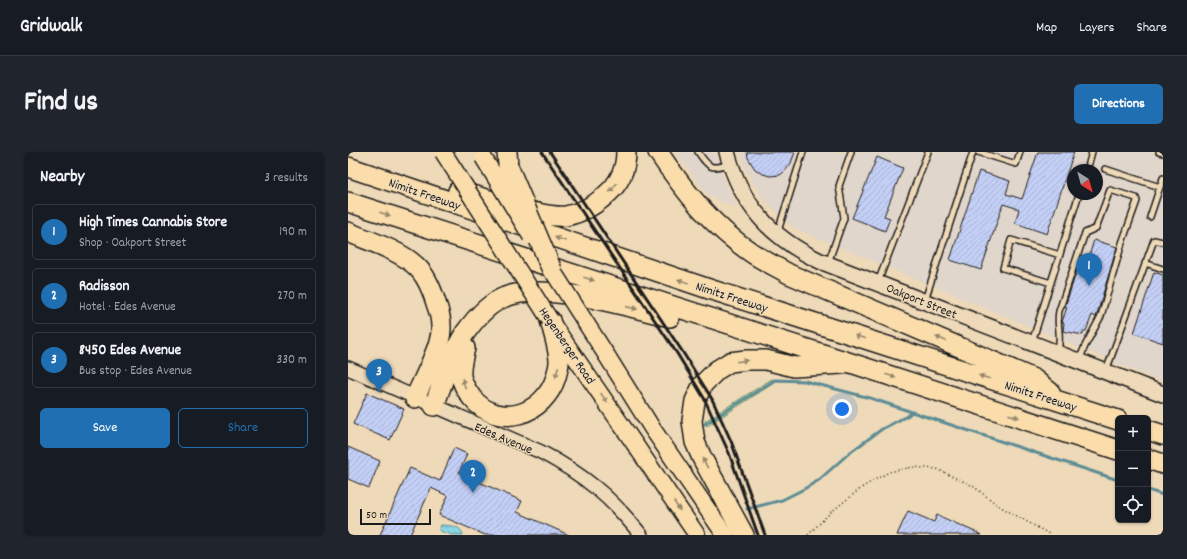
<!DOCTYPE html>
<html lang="en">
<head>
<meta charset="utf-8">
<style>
	:root { --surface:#171b24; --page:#20242c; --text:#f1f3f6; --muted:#9ea1a6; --line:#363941; --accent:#1f6fb2 }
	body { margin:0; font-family:Dekko,sans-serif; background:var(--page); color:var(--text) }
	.controls { position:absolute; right:12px; bottom:12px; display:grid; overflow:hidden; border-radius:6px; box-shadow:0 1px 3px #0004 }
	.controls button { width:36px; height:36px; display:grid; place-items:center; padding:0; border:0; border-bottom:1px solid var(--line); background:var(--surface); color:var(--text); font:20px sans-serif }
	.compass { position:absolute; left:719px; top:12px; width:36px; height:36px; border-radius:50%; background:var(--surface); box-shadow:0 1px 3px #0004; rotate:143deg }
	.scale { position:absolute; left:12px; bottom:10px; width:71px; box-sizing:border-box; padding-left:4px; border:2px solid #1c1c1c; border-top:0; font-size:11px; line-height:14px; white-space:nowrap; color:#1c1c1c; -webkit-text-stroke:3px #eed9b8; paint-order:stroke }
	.you { position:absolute; left:494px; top:257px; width:14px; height:14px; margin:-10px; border:3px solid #fff; border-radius:50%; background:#1a73e8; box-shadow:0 0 0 6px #1a73e833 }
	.badge { display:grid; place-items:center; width:26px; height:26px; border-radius:50%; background:var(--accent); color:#fff; font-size:13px; font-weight:700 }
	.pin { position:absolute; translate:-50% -33px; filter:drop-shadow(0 1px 2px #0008) }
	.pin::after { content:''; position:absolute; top:21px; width:14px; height:12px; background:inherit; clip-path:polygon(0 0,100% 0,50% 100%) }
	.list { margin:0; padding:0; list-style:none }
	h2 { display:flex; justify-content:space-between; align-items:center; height:52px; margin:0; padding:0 16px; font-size:17px }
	h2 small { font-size:13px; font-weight:400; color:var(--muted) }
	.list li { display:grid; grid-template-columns:26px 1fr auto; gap:12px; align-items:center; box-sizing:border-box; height:56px; margin:0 8px 8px; padding:0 8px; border:1px solid var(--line); border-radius:6px }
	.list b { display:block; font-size:15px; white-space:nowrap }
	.list p { margin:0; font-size:13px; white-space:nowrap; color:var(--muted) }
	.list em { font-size:13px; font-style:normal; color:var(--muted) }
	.actions { display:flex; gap:8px; padding:12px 16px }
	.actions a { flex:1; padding:9px 0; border:1px solid var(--accent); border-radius:6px; text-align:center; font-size:14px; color:var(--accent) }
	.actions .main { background:var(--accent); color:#fff }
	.icon { flex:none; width:22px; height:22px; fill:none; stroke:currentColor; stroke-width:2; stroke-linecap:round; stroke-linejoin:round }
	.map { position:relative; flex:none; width:815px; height:383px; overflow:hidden; border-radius:6px }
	header { display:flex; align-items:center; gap:24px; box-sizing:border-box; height:56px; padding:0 20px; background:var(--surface); border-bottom:1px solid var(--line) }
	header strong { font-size:19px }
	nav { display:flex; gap:22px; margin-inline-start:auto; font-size:14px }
	.intro { display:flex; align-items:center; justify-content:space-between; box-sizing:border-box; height:96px; padding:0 24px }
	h1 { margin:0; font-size:28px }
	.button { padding:10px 18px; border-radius:6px; background:var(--accent); color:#fff; font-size:14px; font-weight:700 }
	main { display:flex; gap:24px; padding:0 24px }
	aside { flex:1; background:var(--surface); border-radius:6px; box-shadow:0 1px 3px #0004 }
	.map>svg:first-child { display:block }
	.built { fill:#e1d6cb; fill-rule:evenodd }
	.wetland { fill:url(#wetland-marsh); stroke:#688364 }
	.water { fill:url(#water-ripples); stroke:#5d8c95 }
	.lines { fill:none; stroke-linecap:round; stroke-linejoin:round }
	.stream { stroke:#5d8c95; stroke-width:3 }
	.building { fill:url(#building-hatch); stroke:#1c1c1c }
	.service-casing { stroke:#1c1c1c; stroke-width:8 }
	.tertiary-casing { stroke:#1c1c1c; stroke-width:16 }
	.secondary-casing { stroke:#1c1c1c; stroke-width:18 }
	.primary-casing { stroke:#1c1c1c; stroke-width:19 }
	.motorway-casing { stroke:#1c1c1c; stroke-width:22 }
	.path { stroke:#1c1c1c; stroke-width:1.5; stroke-dasharray:1 3; stroke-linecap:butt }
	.service { stroke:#eed9b8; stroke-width:5 }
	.tertiary { stroke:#eed9b8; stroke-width:13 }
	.secondary { stroke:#eed9b8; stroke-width:15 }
	.primary { stroke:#faddab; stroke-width:16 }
	.motorway { stroke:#faddab; stroke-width:19 }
	.rail { stroke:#1c1c1c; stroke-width:3 }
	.primary-bridge-casing { stroke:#1c1c1c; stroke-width:19; stroke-linecap:butt }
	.motorway-bridge-casing { stroke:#1c1c1c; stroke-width:22; stroke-linecap:butt }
	.primary-bridge { stroke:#faddab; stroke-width:16 }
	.motorway-bridge { stroke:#faddab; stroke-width:19 }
	.oneway { fill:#96866b }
	.labels { text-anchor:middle; stroke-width:3; stroke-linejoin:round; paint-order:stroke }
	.street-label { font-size:13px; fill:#1c1c1c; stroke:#eed9b8 }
</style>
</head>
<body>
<header>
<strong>Gridwalk</strong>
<nav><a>Map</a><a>Layers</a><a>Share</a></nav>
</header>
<div class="intro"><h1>Find us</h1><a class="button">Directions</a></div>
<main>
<aside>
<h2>Nearby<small>3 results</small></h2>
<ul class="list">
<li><span class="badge">1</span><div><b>High Times Cannabis Store</b><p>Shop · Oakport Street</p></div><em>190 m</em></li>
<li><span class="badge">2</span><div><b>Radisson</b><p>Hotel · Edes Avenue</p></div><em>270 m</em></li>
<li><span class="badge">3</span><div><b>8450 Edes Avenue</b><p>Bus stop · Edes Avenue</p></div><em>330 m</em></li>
</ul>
<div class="actions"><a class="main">Save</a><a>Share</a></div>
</aside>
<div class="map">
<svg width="815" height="383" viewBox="0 0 815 383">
	<defs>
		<pattern id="wetland-marsh" width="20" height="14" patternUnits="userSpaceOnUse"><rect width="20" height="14" fill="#b4eaac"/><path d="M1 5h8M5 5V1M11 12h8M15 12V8" fill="none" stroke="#9ac893"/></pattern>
		<pattern id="water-ripples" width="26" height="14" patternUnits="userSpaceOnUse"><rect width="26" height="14" fill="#89d7e6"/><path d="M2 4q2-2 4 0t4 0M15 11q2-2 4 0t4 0" fill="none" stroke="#76b8c5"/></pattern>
		<pattern id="building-hatch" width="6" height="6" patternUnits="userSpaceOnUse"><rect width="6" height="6" fill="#c4cff6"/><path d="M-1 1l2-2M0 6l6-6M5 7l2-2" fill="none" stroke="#a8b1d2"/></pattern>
	</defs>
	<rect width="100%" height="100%" fill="#eed9b8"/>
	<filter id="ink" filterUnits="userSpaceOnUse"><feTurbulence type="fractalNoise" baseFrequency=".025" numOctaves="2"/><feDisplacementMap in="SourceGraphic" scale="8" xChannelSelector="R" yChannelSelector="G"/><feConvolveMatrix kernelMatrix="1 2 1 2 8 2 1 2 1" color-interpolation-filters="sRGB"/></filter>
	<g filter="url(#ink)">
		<path class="built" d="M328 0H368L375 25 389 55 375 51 359 42 347 27Z
			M392 0H815V229L792 221 444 75 415 47 402 26 393 6ZM725 18H749V42H725Z"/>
		<path class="wetland" d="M424 227 427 228 426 231 359 274 357 269Z"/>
		<path class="water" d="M93 373C102 374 113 373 115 383H102L101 381H96L91 378Z"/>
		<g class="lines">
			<path class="stream" d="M357 272 427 228 457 229 522 246 564 260
				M800 338 815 343
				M399 357 434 348 456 337 471 328 500 302 534 277 559 264 564 260 770 328"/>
		</g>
		<path class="building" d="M399 0H447L443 11 437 19 432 23 422 24 415 22 407 17 400 6Z
			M690 0H726L699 82 667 71 671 57 655 52 633 118 602 108 631 19 662 29 658 42 674 47Z
			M529 5 555 16 536 64 542 66 537 79 504 66Z
			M746 88 769 95 749 162 748 165 744 163 738 179H735V183L715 179 716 171 714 170 719 155H717L731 112 738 114Z
			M806 120 815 123V191L786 181Z
			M19 241 56 257 42 288 5 272Z
			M0 295 32 309 21 336 0 327Z
			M106 296 119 302 111 321 174 349 169 360 221 383H137L91 363 100 344 83 336 62 383H32L62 316 92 329Z
			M560 359 586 370 589 363 634 383H549Z"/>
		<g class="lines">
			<g class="service-casing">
				<path id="service" d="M350 0C361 16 363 18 381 12
					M630 0 668 12 672 0
					M811 0 815 1
					M757 17 812 35
					M739 18 744 0
					M802 65 815 26
					M430 79 455 0
					M480 111 496 66 491 34 503 0
					M797 111 815 117
					M530 130 580 0
					M703 131 655 116 663 88 712 103
					M577 148 625 0
					M684 190 731 42
					M710 199C714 183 708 173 711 159L737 81 748 76 762 38 788 46 789 49 774 91 753 164 737 194 731 209
					M758 219 806 88 815 90"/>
			</g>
			<g class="tertiary-casing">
				<path id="tertiary" d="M0 216 193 300C236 323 263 345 293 383"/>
			</g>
			<g class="secondary-casing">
				<path id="secondary" d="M379 0C393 53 423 86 472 109L815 242"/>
			</g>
			<g class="primary-casing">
				<path id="primary" d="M205 173 349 383
					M259 204 304 276 377 383"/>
			</g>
			<g class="motorway-casing">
				<path id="motorway" d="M159 0 160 14
					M310 0C336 39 365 75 404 101 416 109 429 115 441 122L686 227 702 240
					M0 15 361 137 770 268
					M110 39C129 44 147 50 166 55 181 59 203 66 218 64 233 61 246 54 258 43 271 32 278 17 278 0
					M0 50 506 212 770 298
					M0 80C21 89 51 98 68 114 78 123 84 138 88 151 93 164 95 177 91 190 85 209 75 228 67 246
					M117 196C115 205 112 215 113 224 114 232 119 239 124 246 151 278 196 263 208 225 209 220 211 215 211 210 211 198 205 180 202 168
					M86 254C95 230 103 203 117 181 127 167 141 151 157 145 196 129 281 155 322 165
					M800 278 815 283
					M800 307 815 312
					M396 383 354 306 347 290 344 269 347 249 355 232 369 218 382 210 398 208H418L446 215 494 212"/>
			</g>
			<path class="path" d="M460 383 483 360 516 334 541 320 565 315 589 317 625 334 651 354 703 383"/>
			<use href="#service" class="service"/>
			<use href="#tertiary" class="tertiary"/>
			<use href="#secondary" class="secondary"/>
			<use href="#primary" class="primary"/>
			<use href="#motorway" class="motorway"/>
			<path class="rail" d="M194 0 330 203 356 246 381 301 410 383
				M202 0 334 199 364 247 383 289 417 383"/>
			<g class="primary-bridge-casing">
				<path id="primary-bridge" d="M95 0 202 168
					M135 5 183 84
					M197 107 259 204"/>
			</g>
			<g class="motorway-bridge-casing">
				<path id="motorway-bridge" d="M160 14 204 118"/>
			</g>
			<use href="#primary-bridge" class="primary-bridge"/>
			<use href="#motorway-bridge" class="motorway-bridge"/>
		</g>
		<defs><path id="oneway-solid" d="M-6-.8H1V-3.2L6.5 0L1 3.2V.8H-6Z"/></defs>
		<g class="oneway">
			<use href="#oneway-solid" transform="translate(265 36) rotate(128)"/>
			<use href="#oneway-solid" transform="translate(37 62) rotate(18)"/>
			<use href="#oneway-solid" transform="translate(212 87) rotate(-161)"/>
			<use href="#oneway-solid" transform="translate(241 127) rotate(18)"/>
			<use href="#oneway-solid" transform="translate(335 129) rotate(-161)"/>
			<use href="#oneway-solid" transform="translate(284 156) rotate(13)"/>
			<use href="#oneway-solid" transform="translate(512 185) rotate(-162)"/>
			<use href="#oneway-solid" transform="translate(593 187) rotate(-157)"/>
			<use href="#oneway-solid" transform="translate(394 209) rotate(-7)"/>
			<use href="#oneway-solid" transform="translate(209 220) rotate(105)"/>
			<use href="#oneway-solid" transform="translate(543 224) rotate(18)"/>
			<use href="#oneway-solid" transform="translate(636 225) rotate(-162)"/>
			<use href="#oneway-solid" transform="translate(116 232) rotate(-108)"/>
			<use href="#oneway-solid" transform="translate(256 246) rotate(56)"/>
			<use href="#oneway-solid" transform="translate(666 264) rotate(18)"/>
			<use href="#oneway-solid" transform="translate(357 311) rotate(-119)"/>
			<use href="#oneway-solid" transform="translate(329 354) rotate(56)"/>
		</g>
	</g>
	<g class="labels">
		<g class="street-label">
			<text transform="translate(77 41) rotate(19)" y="5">Nimitz Freeway</text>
			<text transform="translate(384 144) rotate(18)" y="5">Nimitz Freeway</text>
			<text transform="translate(574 148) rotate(22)" y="5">Oakport Street</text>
			<text transform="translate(220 193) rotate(56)" y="5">Hegenberger Road</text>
			<text transform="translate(693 243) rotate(18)" y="5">Nimitz Freeway</text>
			<text transform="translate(156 285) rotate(23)" y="5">Edes Avenue</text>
		</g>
	</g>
</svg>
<div class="controls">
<button>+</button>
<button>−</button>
<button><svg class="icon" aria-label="locate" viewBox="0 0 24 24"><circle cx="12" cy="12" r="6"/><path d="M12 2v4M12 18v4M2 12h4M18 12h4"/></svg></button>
</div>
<svg class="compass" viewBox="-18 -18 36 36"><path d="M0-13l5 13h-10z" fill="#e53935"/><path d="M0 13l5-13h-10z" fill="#9ea1a6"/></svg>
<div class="scale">50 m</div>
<div class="you"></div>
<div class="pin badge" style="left:741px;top:134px">1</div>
<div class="pin badge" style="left:125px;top:341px">2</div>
<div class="pin badge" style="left:31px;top:240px">3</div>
</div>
</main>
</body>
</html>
